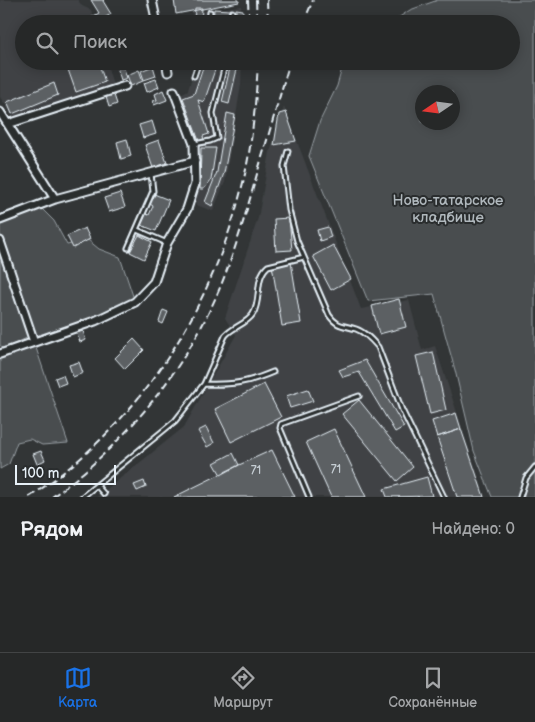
<!DOCTYPE html>
<html lang="ru">
<head>
<meta charset="utf-8">
<style>
	:root { --surface:#262828; --page:#323434; --text:#f1f3f6; --muted:#a4a6a8; --line:#424445; --accent:#1a73e8 }
	body { margin:0; font-family:"Balsamiq Sans",sans-serif; background:var(--page); color:var(--text) }
	.compass { position:absolute; left:415px; top:85px; width:45px; height:45px; border-radius:50%; background:var(--surface); box-shadow:0 2px 12px #0003; rotate:257deg }
	.scale { position:absolute; left:15px; bottom:12px; width:101px; box-sizing:border-box; padding-left:5px; border:2px solid #e8f1f8; border-top:0; font-size:14px; line-height:18px; white-space:nowrap; color:#e8f1f8; -webkit-text-stroke:4px #2a2d2e; paint-order:stroke }
	.list { margin:0; padding:0; list-style:none }
	h2 { display:flex; justify-content:space-between; align-items:center; height:65px; margin:0; padding:0 20px; font-size:21px }
	h2 small { font-size:16px; font-weight:400; color:var(--muted) }
	.icon { flex:none; width:28px; height:28px; fill:none; stroke:currentColor; stroke-width:2; stroke-linecap:round; stroke-linejoin:round }
	.map { position:relative; flex:none; width:535px; height:497px; overflow:hidden }
	.search { position:absolute; background:var(--surface); box-shadow:0 2px 12px #0003; left:15px; right:15px; top:15px; height:55px; display:flex; align-items:center; gap:12px; box-sizing:border-box; padding:0 18px; border-radius:28px; color:var(--muted); font-size:19px }
	.sheet { height:155px; background:var(--surface) }
	nav { display:flex; justify-content:space-around; align-items:center; box-sizing:border-box; height:70px; border-top:1px solid var(--line); background:var(--surface); font-size:14px; color:var(--muted) }
	nav a { display:grid; justify-items:center; gap:2px }
	nav .on { color:var(--accent) }
	.map>svg:first-child { display:block }
	.built { fill:#3f4244 }
	.green { fill:#494d4f; stroke:#989fa4; fill-rule:evenodd }
	.building { fill:#5c6063; stroke:#e8f1f8 }
	.lines { fill:none; stroke-linecap:round; stroke-linejoin:round }
	.lane-casing { stroke:#e8f1f8; stroke-width:7 }
	.street-casing { stroke:#e8f1f8; stroke-width:11 }
	.lane { stroke:#2a2d2e; stroke-width:3 }
	.street { stroke:#2a2d2e; stroke-width:7 }
	.rail { stroke:#e8f1f8; stroke-width:2; stroke-dasharray:8 4; stroke-linecap:butt }
	.labels { text-anchor:middle; stroke-width:4; stroke-linejoin:round; paint-order:stroke }
	.number-label { font-size:12px; fill:#c5cdd3 }
	.park-label { font-size:15px; fill:#b0b8bd; stroke:#2a2d2e }
</style>
</head>
<body>
<div class="map">
<svg width="535" height="497" viewBox="0 0 535 497">
	<rect width="100%" height="100%" fill="#323536"/>
	<filter id="ink" filterUnits="userSpaceOnUse"><feTurbulence type="fractalNoise" baseFrequency=".02" numOctaves="2"/><feDisplacementMap in="SourceGraphic" scale="10" xChannelSelector="R" yChannelSelector="G"/><feConvolveMatrix kernelMatrix="1 2 1 2 8 2 1 2 1" color-interpolation-filters="sRGB"/></filter>
	<g filter="url(#ink)">
		<path class="built" d="M0 0H78L82 6 91 10 95 24H24V61H106L113 85 15 119 0 97Z
			M241 6 242 24H192V12Z
			M197 61H242L241 85 225 182 213 211 196 205 198 149 179 95 188 90Z
			M284 107 361 309 409 300 422 350 435 346 485 497H97L184 427 236 335 225 318 258 218 270 152Z"/>
		<path class="green" d="M438 0H535V497H492L474 451 455 370 434 294 368 301 309 156 320 121 337 86 344 61H511V24H389L410 10ZM422 92H452V122H422Z
			M38 205 54 221 67 245 88 240 99 249 120 257 135 302 34 342 68 443 42 445 30 439 17 442 9 464 0 469V354L34 342 0 241V220Z
			M0 251 29 337 3 349 0 345Z"/>
		<path class="building" d="M91 0H104L103 1 111 14 96 23 92 17 99 13Z
			M174 0H239V2L176 14Z
			M195 8H202L201 24H194Z
			M214 9 229 10 227 24H213Z
			M236 9 243 10 242 24H236Z
			M65 61H98L105 82 76 92Z
			M137 61H151V62L139 67Z
			M205 61H218L204 102 198 100 209 134 203 136 204 140 199 141 183 98 194 94Z
			M122 62 127 78 121 80 116 64Z
			M153 66 156 76 144 80 141 71Z
			M230 68 237 69 229 104 222 102Z
			M139 70 143 81 131 86 127 75Z
			M156 79 159 87 147 92 144 83Z
			M54 83 58 95 12 114 7 102Z
			M163 90 167 100 154 105 153 101 157 100 155 94Z
			M114 95 117 104 109 107 106 97Z
			M286 112 296 141 274 145 279 114Z
			M227 113 235 115 224 173 212 206 205 202 217 172Z
			M152 121 156 134 143 138 139 125Z
			M127 139 131 156 121 159 117 142Z
			M159 140 167 163 153 168 145 145Z
			M201 148H216L211 180 204 189H200Z
			M120 193 125 207 109 212 104 198Z
			M154 194 169 200 156 231 141 225 146 214 149 215 153 206 150 204Z
			M289 218 292 250 276 251 274 219Z
			M328 227 331 237 320 241 317 230Z
			M85 228 90 239 73 248 67 236Z
			M139 235 152 242 144 259 130 252Z
			M333 245 351 279 331 290 313 256Z
			M291 262 301 323 282 326 272 265Z
			M399 299 406 327 379 334 372 306Z
			M163 310 168 312 163 324 159 322Z
			M83 331 86 340 80 342 77 333Z
			M134 339 144 350 125 369 115 358Z
			M433 352 446 410 430 414 416 356Z
			M365 360 404 427 395 432 359 372 343 377 339 370Z
			M79 362 83 373 73 377 69 365Z
			M63 375 66 383 58 386 55 378Z
			M264 384 281 417 231 442 215 409Z
			M308 389 313 401 290 408 286 396Z
			M359 400 413 467 397 481 342 414Z
			M456 413 461 429 437 437 432 421Z
			M206 427 214 443 207 447 198 431Z
			M334 429 366 497H331L306 442Z
			M461 429 484 497H457L437 437Z
			M272 450 295 497H174L239 465Z
			M41 451 45 460 37 464 33 454Z
			M233 453 239 465 221 475 214 463Z
			M427 477 432 496 387 497 384 489Z
			M144 481 146 487 137 491 134 485Z"/>
		<g class="lines">
			<g class="lane-casing">
				<path id="lane" d="M208 24 210 12
					M232 24V12
					M194 76 199 61
					M194 144 210 141 217 138 213 113 226 61
					M288 151 284 166 289 210 297 241 329 315C337 327 344 325 356 329 365 332 372 340 378 347L402 410 444 497
					M137 230 167 243
					M128 248 153 191 151 174
					M204 384C232 385 247 383 273 372
					M97 486 104 494
					M82 497 175 421 204 384 225 336C232 327 247 324 253 314 262 299 254 278 268 266L304 257
					M309 497 280 428 281 424 359 396
					M520 497 526 478 535 467"/>
			</g>
			<g class="street-casing">
				<path id="street" d="M152 0 157 24
					M166 61 168 72
					M0 112 55 199
					M8 124 125 86
					M0 220 55 199 195 161
					M0 241 34 342
					M0 354 95 321 135 302 154 282 167 243 187 209 195 184 194 144 174 91"/>
			</g>
			<use href="#lane" class="lane"/>
			<use href="#street" class="street"/>
			<path class="rail" d="M248 0 249 24
				M256 0 257 24
				M267 0 268 24
				M303 24 313 0
				M29 497C142 424 216 303 245 174 253 137 256 99 258 61
				M52 497C125 444 184 372 219 290 235 252 246 213 257 174 268 137 279 99 290 61"/>
		</g>
	</g>
	<g class="labels">
		<g class="number-label">
			<text x="336" y="473">71</text>
			<text x="256" y="474">71</text>
		</g>
		<g class="park-label">
			<text x="448" y="205">Ново-татарское<tspan x="448" dy="17">кладбище</tspan></text>
		</g>
	</g>
</svg>
<svg class="compass" viewBox="-18 -18 36 36"><path d="M0-13l5 13h-10z" fill="#e53935"/><path d="M0 13l5-13h-10z" fill="#a4a6a8"/></svg>
<div class="scale">100 m</div>
<div class="search"><svg class="icon" aria-label="search" viewBox="0 0 24 24"><circle cx="10" cy="10" r="6"/><path d="M15 15l6 6"/></svg>Поиск</div>
</div>
<section class="sheet">
<h2>Рядом<small>Найдено: 0</small></h2>
<ul class="list">
</ul>
</section>
<nav>
<a class="on"><svg class="icon" aria-label="map" viewBox="0 0 24 24"><path d="M3 6l6-2 6 2 6-2v14l-6 2-6-2-6 2zM9 4v14M15 6v14"/></svg>Карта</a>
<a><svg class="icon" aria-label="directions" viewBox="0 0 24 24"><path d="M12 3l9 9-9 9-9-9zM9 14v-3h6M13 9l2 2-2 2"/></svg>Маршрут</a>
<a><svg class="icon" aria-label="saved" viewBox="0 0 24 24"><path d="M7 4h10v16l-5-4-5 4z"/></svg>Сохранённые</a>
</nav>
</body>
</html>
